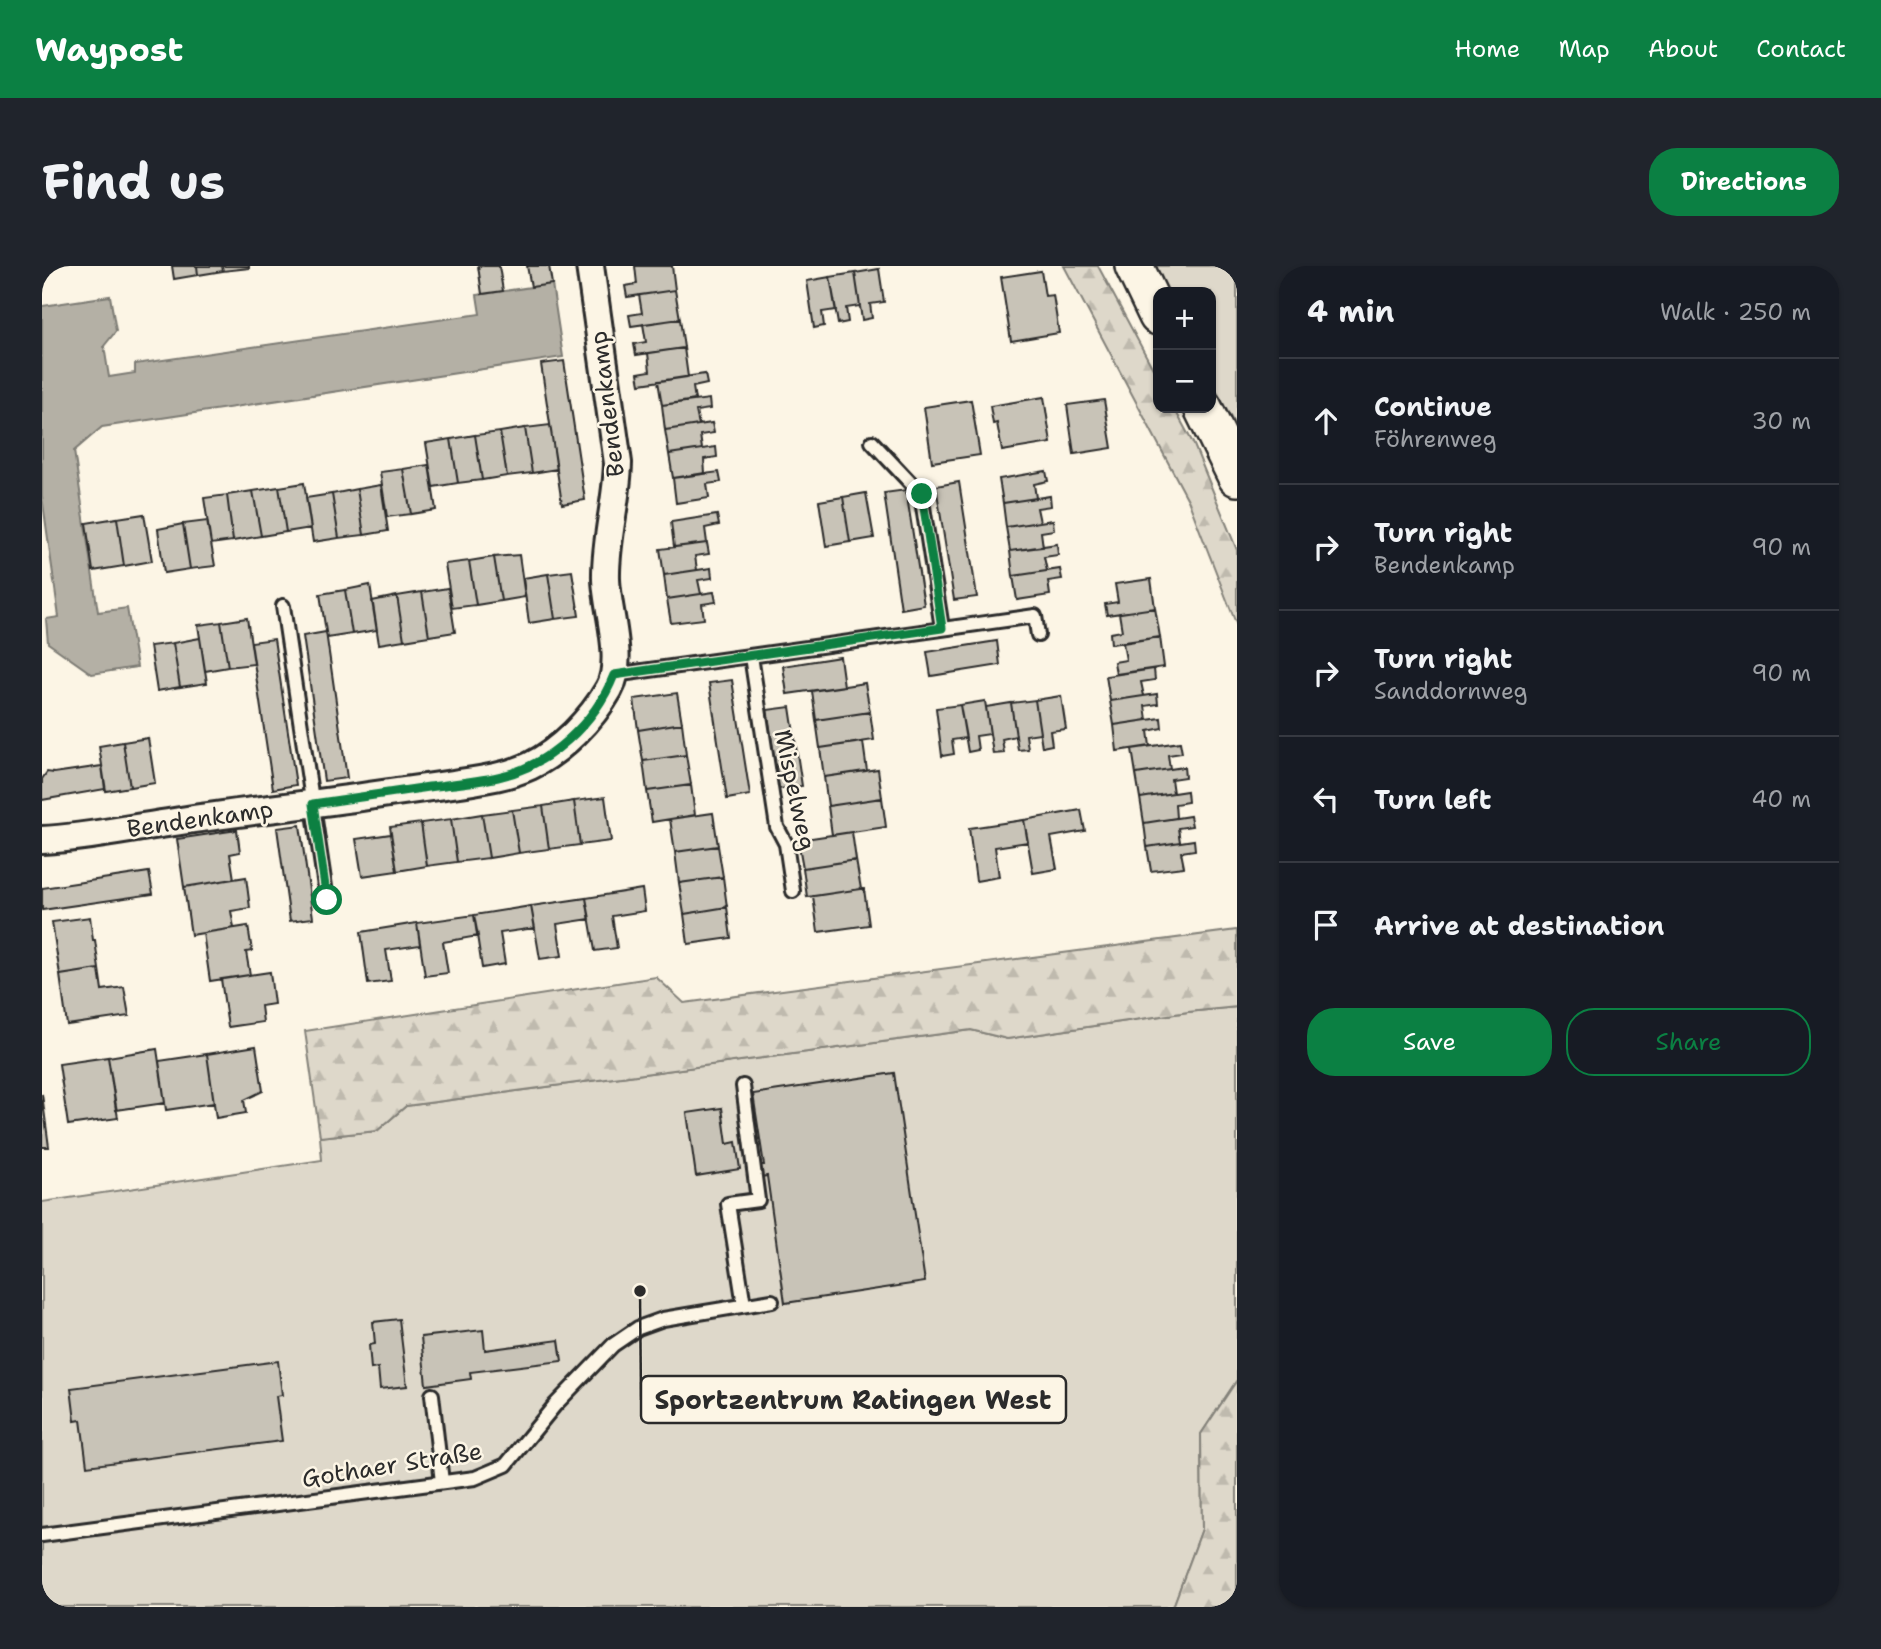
<!DOCTYPE html>
<html lang="en">
<head>
<meta charset="utf-8">
<style>
	:root { --surface:#171b24; --page:#20242c; --text:#f1f3f6; --muted:#9ea1a6; --line:#363941; --accent:#0b8043 }
	body { margin:0; font-family:"Shantell Sans",sans-serif; background:var(--page); color:var(--text) }
	.controls { position:absolute; right:21px; top:21px; display:grid; overflow:hidden; border-radius:14px; box-shadow:0 2px 5px #0004 }
	.controls button { width:63px; height:63px; display:grid; place-items:center; padding:0; border:0; border-bottom:2px solid var(--line); background:var(--surface); color:var(--text); font:35px sans-serif }
	.stop { position:absolute; width:21px; height:21px; margin:-16px; border:5px solid #0b8043; border-radius:50%; background:#fff }
	.stop.end { background:#0b8043; border-color:#fff; box-shadow:0 2px 7px #0008 }
	.list { margin:0; padding:0; list-style:none }
	h2 { display:flex; justify-content:space-between; align-items:center; height:91px; margin:0; padding:0 28px; font-size:30px }
	h2 small { font-size:23px; font-weight:400; color:var(--muted) }
	.list li { display:grid; grid-template-columns:46px 1fr auto; gap:21px; align-items:center; box-sizing:border-box; height:126px; padding:0 28px; border-top:2px solid var(--line) }
	.list b { display:block; font-size:26px; white-space:nowrap }
	.list p { margin:0; font-size:23px; white-space:nowrap; color:var(--muted) }
	.list em { font-size:23px; font-style:normal; color:var(--muted) }
	.actions { display:flex; gap:14px; padding:21px 28px }
	.actions a { flex:1; padding:16px 0; border:2px solid var(--accent); border-radius:28px; text-align:center; font-size:24px; color:var(--accent) }
	.actions .main { background:var(--accent); color:#fff }
	.icon { flex:none; width:38px; height:38px; fill:none; stroke:currentColor; stroke-width:2; stroke-linecap:round; stroke-linejoin:round }
	.map { position:relative; flex:none; width:1195px; height:1341px; overflow:hidden; border-radius:28px }
	header { display:flex; align-items:center; gap:42px; box-sizing:border-box; height:98px; padding:0 35px; background:var(--accent); color:#fff }
	header strong { font-size:33px }
	nav { display:flex; gap:38px; margin-inline-start:auto; font-size:24px }
	.intro { display:flex; align-items:center; justify-content:space-between; box-sizing:border-box; height:168px; padding:0 42px }
	h1 { margin:0; font-size:49px }
	.button { padding:18px 32px; border-radius:28px; background:var(--accent); color:#fff; font-size:24px; font-weight:700 }
	main { display:flex; gap:42px; padding:0 42px }
	aside { flex:1; background:var(--surface); border-radius:28px; box-shadow:0 2px 5px #0004 }
	.map>svg:first-child { display:block }
	.green { fill:#ded8ca; stroke:#84827a; stroke-width:2 }
	.forest { fill:url(#forest-firs); stroke:#84827a; stroke-width:2 }
	.water { fill:#b4b0a5; stroke:#7d7b74; stroke-width:2 }
	.building { fill:#c8c3b7; stroke:#2b2b2b; stroke-width:2 }
	.lines { fill:none; stroke-linecap:round; stroke-linejoin:round }
	.service-casing { stroke:#2b2b2b; stroke-width:18 }
	.minor-casing { stroke:#2b2b2b; stroke-width:32 }
	.secondary-casing { stroke:#2b2b2b; stroke-width:42 }
	.service { stroke:#fcf5e5; stroke-width:12 }
	.minor { stroke:#fcf5e5; stroke-width:26 }
	.secondary { stroke:#fcf5e5; stroke-width:37 }
	.route { stroke:#0b8043; stroke-width:9 }
	.labels { text-anchor:middle; stroke-width:5; stroke-linejoin:round; paint-order:stroke }
	.street-label { font-size:24px; fill:#2b2b2b; stroke:#fcf5e5 }
	.leader { fill:none; stroke:#2b2b2b; stroke-width:2.5 }
	.callout-dot { fill:#2b2b2b; stroke:#fcf5e5; stroke-width:2.5 }
	.callout { fill:#fcf5e5; stroke:#2b2b2b; stroke-width:2.5 }
	.callout-label { font-size:26px; text-anchor:middle; font-weight:bold; fill:#2b2b2b }
</style>
</head>
<body>
<header>
<strong>Waypost</strong>
<nav><a>Home</a><a>Map</a><a>About</a><a>Contact</a></nav>
</header>
<div class="intro"><h1>Find us</h1><a class="button">Directions</a></div>
<main>
<div class="map">
<svg width="1195" height="1341" viewBox="0 0 1195 1341">
	<defs>
		<pattern id="forest-firs" width="22" height="20" patternUnits="userSpaceOnUse" patternTransform="scale(1.75)"><rect width="22" height="20" fill="#ded8ca"/><path d="M5 1l3.5 6h-7zM16 11l3.5 6h-7z" fill="#bfbaae"/></pattern>
	</defs>
	<rect width="100%" height="100%" fill="#fcf5e5"/>
	<filter id="ink" filterUnits="userSpaceOnUse"><feTurbulence type="fractalNoise" baseFrequency=".0143" numOctaves="2"/><feDisplacementMap in="SourceGraphic" scale="14" xChannelSelector="R" yChannelSelector="G"/><feConvolveMatrix kernelMatrix="1 2 1 2 8 2 1 2 1" color-interpolation-filters="sRGB"/></filter>
	<g filter="url(#ink)">
		<path class="green" d="M1104 0H1195V163L1169 115V26H1119Z
			M1195 741V1114L1159 1168 1160 1263 1131 1341H0V936L280 894 278 871 335 865 364 840 929 764 965 773 1146 746Z"/>
		<path class="forest" d="M1022 0H1056L1116 112V142H1132L1152 179 1195 284V360L1146 234Z
			M1195 664V741L1146 746 965 773 929 764 364 840 335 865 278 871 263 765 614 711 642 737Z
			M1195 1114V1341H1131L1160 1263 1159 1168Z"/>
		<path class="water" d="M510 18 521 91 60 161 32 185 56 346 85 342 95 401 50 408 6 377 4 353 17 351 0 230V40L68 30 74 65 62 80 67 111 93 107V98L438 48 435 29Z"/>
		<path class="building" d="M130 0H155L156 9 132 13Z
			M155 0H180L181 5 156 9Z
			M180 0H207V2L181 5Z
			M436 0H457L461 25 440 28Z
			M485 0H507L510 18 489 21Z
			M593 0H630L633 24 585 31 583 20 595 18Z
			M837 3 842 36 828 38 830 52 820 54 813 7Z
			M999 5 1003 30 1011 29 1017 67 969 75 959 11Z
			M813 7 818 40 804 42 806 56 796 58 788 11Z
			M788 11 794 44 780 46 782 60 772 62 765 15Z
			M633 24 638 53 589 60 587 49 600 47 597 29Z
			M638 53 642 82 594 89 592 78 604 76 601 58Z
			M642 82 646 111 598 118 596 107 608 105 606 87Z
			M522 95 543 234 520 238 499 98Z
			M663 108 665 118 651 121 653 134 620 139 616 115Z
			M1002 131 1009 177 960 185 955 157 951 158 948 140Z
			M667 133 668 143 654 145 657 159 623 164 620 139Z
			M929 134 938 189 890 196 882 141Z
			M1062 134 1070 182 1032 188 1025 139Z
			M670 157 672 167 658 169 660 183 627 188 623 164Z
			M508 159 515 203 490 207 483 162Z
			M483 162 490 207 465 210 458 166Z
			M458 166 465 210 440 214 433 169Z
			M433 169 440 214 416 217 409 173Z
			M409 173 416 217 391 221 384 177Z
			M674 181 675 191 662 193 663 207 631 212 627 188Z
			M387 199 394 244 369 248 361 203Z
			M361 203 369 248 345 251 338 206Z
			M1004 205 1006 215 992 218 994 232 961 237 957 213Z
			M677 206 679 216 665 218 667 232 634 237 631 212Z
			M917 216 935 331 912 334 894 220Z
			M262 217 269 262 244 266 237 221Z
			M339 219 346 265 322 269 315 223Z
			M237 221 244 266 219 270 211 225Z
			M315 223 322 269 297 272 290 228Z
			M864 224 882 339 859 343 842 227Z
			M211 225 219 270 191 275 185 229Z
			M824 227 832 272 808 276 801 231Z
			M290 228 297 272 271 276 264 232Z
			M185 229 191 275 169 278 162 232Z
			M1008 230 1009 240 995 242 998 256 964 261 961 237Z
			M801 231 808 276 784 280 777 235Z
			M102 248 110 295 82 300 75 252Z
			M675 249 677 259 663 262 665 277 632 281 629 256Z
			M75 252 82 300 51 305 44 257Z
			M1011 254 1012 264 999 266 1001 281 968 285 964 261Z
			M165 255 173 300 148 303 141 258Z
			M141 258 148 303 122 307 116 263Z
			M665 277 667 288 653 290 655 304 622 309 618 283Z
			M1015 278 1016 289 1002 291 1005 305 971 310 968 285Z
			M477 289 483 331 459 335 452 291Z
			M452 291 459 335 434 339 427 295Z
			M427 295 434 339 410 342 403 298Z
			M669 302 670 312 656 314 659 328 625 333 622 309Z
			M1018 303 1020 313 1006 315 1008 329 975 334 971 310Z
			M530 305 537 350 513 353 506 308Z
			M506 308 513 353 487 357 481 312Z
			M1109 313 1113 342 1065 349 1063 338 1076 336 1073 318Z
			M328 319 335 364 310 368 303 324Z
			M406 322 413 366 387 370 380 326Z
			M303 324 310 368 285 372 278 328Z
			M380 326 387 370 362 374 355 330Z
			M672 326 674 336 660 338 662 353 629 357 625 333Z
			M355 330 362 374 337 378 330 335Z
			M1113 342 1118 371 1069 378 1068 367 1080 365 1077 347Z
			M205 352 212 398 186 401 179 356Z
			M179 356 186 401 163 405 156 359Z
			M284 366 305 512 282 515 261 370Z
			M1118 371 1122 401 1074 408 1072 396 1084 394 1081 377Z
			M158 372 165 417 138 421 131 377Z
			M232 373 254 519 231 523 209 376Z
			M955 375 958 399 889 410 885 386Z
			M131 377 138 421 115 425 108 380Z
			M798 391 802 420 745 428 741 400Z
			M1112 403 1113 414 1099 416 1102 430 1068 435 1064 410Z
			M690 414 708 529 685 533 667 417Z
			M823 417 828 446 774 454 770 425Z
			M635 427 640 457 596 464 592 433Z
			M1115 428 1116 438 1103 440 1105 454 1072 459 1068 435Z
			M1019 430 1024 463 1008 465 1010 479 1000 481 993 434Z
			M993 434 998 467 984 469 986 483 976 484 969 437Z
			M943 435 948 468 934 470 936 484 926 486 918 439Z
			M969 437 974 470 960 473 962 487 951 488 944 441Z
			M918 439 924 472 910 474 912 488 900 490 894 442Z
			M748 441 760 520 737 523 725 444Z
			M828 446 832 474 778 482 774 454Z
			M1119 452 1120 462 1106 465 1108 480 1075 485 1072 459Z
			M640 457 644 489 601 495 596 464Z
			M106 472 113 517 88 521 81 476Z
			M81 476 88 521 64 525 57 480Z
			M821 476 825 505 782 511 778 482Z
			M1138 476 1140 487 1126 489 1128 503 1094 508 1090 483Z
			M644 489 649 519 605 525 601 495Z
			M60 500 63 523 0 534V513L5 506 12 507Z
			M1142 501 1143 511 1129 513 1131 527 1098 532 1094 508Z
			M836 503 840 532 786 540 782 511Z
			M649 519 653 549 610 556 605 525Z
			M1145 525 1146 536 1133 538 1134 552 1102 557 1098 532Z
			M563 531 569 575 538 579 532 535Z
			M840 532 844 561 790 569 786 540Z
			M532 535 538 579 507 583 501 540Z
			M501 540 507 583 477 587 470 544Z
			M470 544 477 587 447 592 440 548Z
			M1039 544 1043 565 1009 571 1015 603 991 607 982 554Z
			M671 547 676 580 633 586 628 553Z
			M440 548 447 592 415 596 409 553Z
			M1148 550 1150 560 1136 562 1138 576 1105 581 1102 557Z
			M409 553 415 596 385 600 379 557Z
			M982 554 986 576 953 581 957 611 934 615 927 562Z
			M379 557 385 600 355 605 348 561Z
			M258 559 271 652 248 655 235 562Z
			M195 564 198 586 188 588 192 613 142 621 135 573Z
			M810 566 814 594 761 602 756 574Z
			M349 568 355 605 320 610 314 573Z
			M1152 574 1153 584 1139 586 1142 601 1109 605 1105 581Z
			M676 580 681 611 637 617 633 586Z
			M814 594 819 623 765 631 761 602Z
			M107 606 111 628 0 644V622Z
			M204 611 208 642 189 645 192 662 149 669 142 621Z
			M681 611 685 641 642 648 637 617Z
			M600 623 603 645 570 650 575 682 553 685 544 632Z
			M819 623H822L827 659 776 666 771 630Z
			M544 632 548 653 515 658 520 690 498 693 489 640Z
			M489 640 493 662 458 667 463 698 440 702 432 649Z
			M685 641 689 672 646 678 642 648Z
			M432 649 436 670 401 676 406 707 383 710 375 657Z
			M48 651 51 674H53L57 703 18 709 10 656Z
			M375 657 378 679 344 684 349 715 326 718 319 666Z
			M206 660 210 685 204 686 208 709 168 715 161 667Z
			M57 703 60 724 82 721 87 750 25 759 18 709Z
			M228 706 232 738 219 740 221 756 186 761 179 713Z
			M214 780 221 825 202 834 204 847 174 852 165 788Z
			M115 783 123 837 74 844 66 791Z
			M165 788 172 837 124 844 117 795Z
			M66 791 76 852 26 859 17 798Z
			M852 807 883 1016 743 1037 725 910 719 911 717 899H722L711 828Z
			M0 828 7 881H0Z
			M680 842 685 878 694 876 698 903 654 910 645 847Z
			M357 1053 365 1120 338 1123 336 1102 329 1103 327 1079 333 1078 331 1056Z
			M441 1064 443 1084 517 1074 520 1095 428 1106 429 1113 384 1119 379 1071Z
			M236 1095 240 1129 234 1130 240 1175 45 1200 39 1154 33 1155 29 1122Z"/>
		<g class="lines">
			<g class="service-casing">
				<path id="service" d="M830 176 879 228 900 362
					M241 340 285 634
					M709 390 735 561 744 578 751 625
					M572 409 993 350 996 369
					M701 820 716 934 686 938 702 1039
					M390 1129 400 1216
					M0 1269 433 1212 464 1199 513 1139 571 1079 596 1062 621 1053 730 1035"/>
			</g>
			<g class="minor-casing">
				<path id="minor" d="M0 574C42 572 84 563 126 557 193 546 260 540 326 530 355 526 383 522 411 518 437 514 464 511 488 500 519 485 550 453 567 423 583 394 565 345 564 313 563 274 575 236 576 197L548 0"/>
			</g>
			<g class="secondary-casing">
				<path id="secondary" d="M1092 0 1116 50
					M1161 142 1195 211"/>
			</g>
			<use href="#service" class="service"/>
			<use href="#minor" class="minor"/>
			<use href="#secondary" class="secondary"/>
		</g>
	</g>
	<g class="lines" filter="url(#ink)">
		<path class="route" d="M285 634 271 538C310 532 348 527 387 521 410 518 433 516 456 511 507 500 553 457 572 409L900 362 880 228"/>
	</g>
	<g class="labels">
		<g class="street-label">
			<text transform="translate(565 138) rotate(-97)" y="8">Bendenkamp</text>
			<text transform="translate(753 524) rotate(78)" y="8">Mispelweg</text>
			<text transform="translate(158 553) rotate(-8)" y="8">Bendenkamp</text>
			<text transform="translate(350 1199) rotate(-9)" y="8">Gothaer Straße</text>
		</g>
	</g>
	<path class="leader" d="M598 1025L599 1134"/>
	<circle class="callout-dot" cx="598" cy="1025" r="7"/>
	<rect class="callout" x="599" y="1110" width="425" height="47" rx="7"/>
	<g class="callout-label">
		<text x="811" y="1143">Sportzentrum Ratingen West</text>
	</g>
</svg>
<div class="controls">
<button>+</button>
<button>−</button>
</div>
<div class="stop" style="left:285px;top:634px"></div>
<div class="stop end" style="left:880px;top:228px"></div>
</div>
<aside>
<h2>4 min<small>Walk · 250 m</small></h2>
<ul class="list">
<li><svg class="icon" aria-label="ahead" viewBox="0 0 24 24"><path d="M12 20V5M6 11l6-6 6 6"/></svg><div><b>Continue</b><p>Föhrenweg</p></div><em>30 m</em></li>
<li><svg class="icon" aria-label="right" viewBox="0 0 24 24"><path d="M7 20v-9h11M14 6l5 5-5 5"/></svg><div><b>Turn right</b><p>Bendenkamp</p></div><em>90 m</em></li>
<li><svg class="icon" aria-label="right" viewBox="0 0 24 24"><path d="M7 20v-9h11M14 6l5 5-5 5"/></svg><div><b>Turn right</b><p>Sanddornweg</p></div><em>90 m</em></li>
<li><svg class="icon" aria-label="left" viewBox="0 0 24 24"><path d="M17 20v-9H6M10 6l-5 5 5 5"/></svg><div><b>Turn left</b></div><em>40 m</em></li>
<li><svg class="icon" aria-label="arrive" viewBox="0 0 24 24"><path d="M6 21V4h12l-3 4 3 4H6"/></svg><div><b>Arrive at destination</b></div></li>
</ul>
<div class="actions"><a class="main">Save</a><a>Share</a></div>
</aside>
</main>
</body>
</html>
